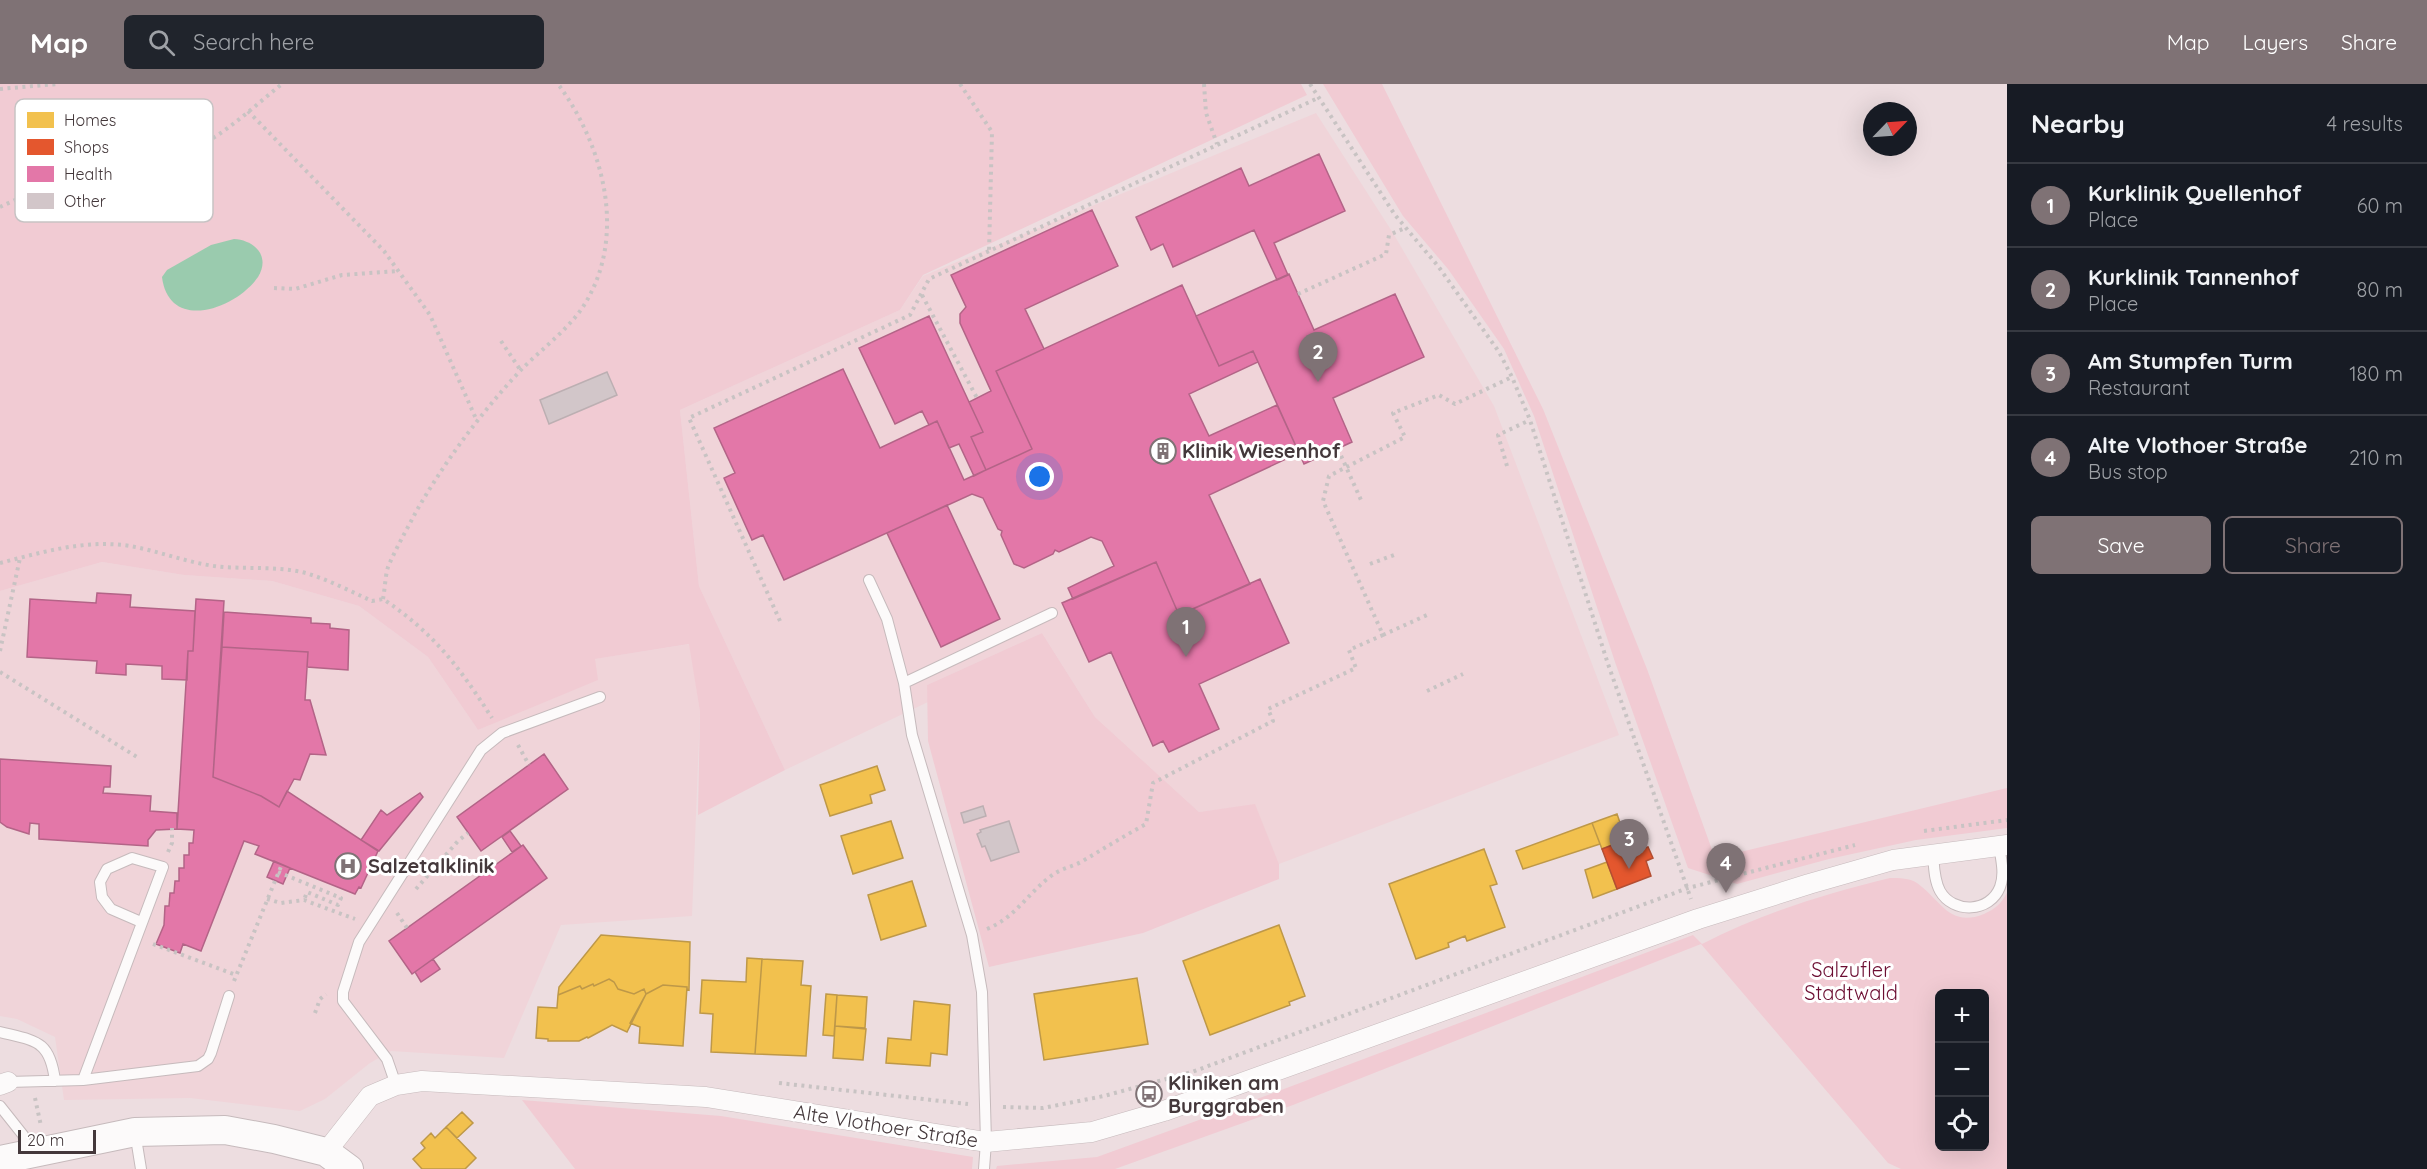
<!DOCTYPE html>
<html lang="en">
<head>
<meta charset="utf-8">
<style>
	:root { --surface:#171b24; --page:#20242c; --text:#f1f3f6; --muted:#9ea1a6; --line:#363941; --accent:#7f7275 }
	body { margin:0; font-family:Quicksand,sans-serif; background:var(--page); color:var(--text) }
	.controls { position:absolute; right:18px; bottom:18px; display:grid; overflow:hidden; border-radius:9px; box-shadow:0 6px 24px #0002 }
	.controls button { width:54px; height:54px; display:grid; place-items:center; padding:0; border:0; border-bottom:2px solid var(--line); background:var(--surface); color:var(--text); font:30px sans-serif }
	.compass { position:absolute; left:1863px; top:18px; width:54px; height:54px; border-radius:50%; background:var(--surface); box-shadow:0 6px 24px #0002; rotate:65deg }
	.scale { position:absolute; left:18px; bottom:15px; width:78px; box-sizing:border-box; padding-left:6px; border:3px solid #44383b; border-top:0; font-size:16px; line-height:21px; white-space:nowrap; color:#44383b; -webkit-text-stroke:4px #fff; paint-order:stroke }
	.you { position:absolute; left:1040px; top:393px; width:21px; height:21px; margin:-15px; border:4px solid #fff; border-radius:50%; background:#1a73e8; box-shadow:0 0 0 9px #1a73e833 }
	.badge { display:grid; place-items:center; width:39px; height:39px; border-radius:50%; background:var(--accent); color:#fff; font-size:20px; font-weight:700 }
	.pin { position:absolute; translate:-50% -50px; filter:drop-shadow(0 2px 3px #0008) }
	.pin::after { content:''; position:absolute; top:32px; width:21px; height:18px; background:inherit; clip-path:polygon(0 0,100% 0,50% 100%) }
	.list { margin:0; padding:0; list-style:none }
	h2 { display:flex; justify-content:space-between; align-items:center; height:78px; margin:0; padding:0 24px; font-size:26px }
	h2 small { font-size:20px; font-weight:400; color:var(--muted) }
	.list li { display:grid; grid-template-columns:39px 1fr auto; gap:18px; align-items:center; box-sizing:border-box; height:84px; padding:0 24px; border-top:2px solid var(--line) }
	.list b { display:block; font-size:22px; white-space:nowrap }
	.list p { margin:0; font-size:20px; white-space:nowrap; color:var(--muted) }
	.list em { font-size:20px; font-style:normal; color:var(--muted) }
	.actions { display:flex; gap:12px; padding:18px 24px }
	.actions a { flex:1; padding:14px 0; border:2px solid var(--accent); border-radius:9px; text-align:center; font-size:21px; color:var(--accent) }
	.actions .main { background:var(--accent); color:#fff }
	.icon { flex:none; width:33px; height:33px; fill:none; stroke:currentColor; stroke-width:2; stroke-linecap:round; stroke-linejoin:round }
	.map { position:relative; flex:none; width:2007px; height:1085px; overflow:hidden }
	header { display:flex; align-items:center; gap:36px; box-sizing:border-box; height:84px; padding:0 30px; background:var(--accent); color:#fff }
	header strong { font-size:28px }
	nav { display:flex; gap:33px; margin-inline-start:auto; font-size:21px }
	.search { width:420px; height:54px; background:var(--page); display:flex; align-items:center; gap:15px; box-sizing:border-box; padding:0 21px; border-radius:9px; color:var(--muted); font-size:22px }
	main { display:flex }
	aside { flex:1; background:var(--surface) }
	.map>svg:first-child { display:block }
	.built { fill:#f0d4d9 }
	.green { fill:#f1cbd3; fill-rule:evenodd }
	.water { fill:#9acbae }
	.homes { fill:#f2c14e; stroke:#be9848; stroke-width:1.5 }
	.shops { fill:#e4572e; stroke:#b44e32; stroke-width:1.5 }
	.health { fill:#e377a8; stroke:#b36487; stroke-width:1.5 }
	.building { fill:#d2c6c9; stroke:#bcafb2; stroke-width:1.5 }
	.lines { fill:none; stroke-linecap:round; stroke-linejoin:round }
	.service-casing { stroke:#c6babc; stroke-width:12 }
	.minor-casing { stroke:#c6babc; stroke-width:21 }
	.secondary-casing { stroke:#c6babc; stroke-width:30 }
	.path { stroke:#c8c3c3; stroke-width:4; stroke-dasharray:3 4.5; stroke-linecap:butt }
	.service { stroke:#fcfafa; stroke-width:10 }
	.minor { stroke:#fcfafa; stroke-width:20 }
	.secondary { stroke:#fcfafa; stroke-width:28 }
	.labels { text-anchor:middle; stroke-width:6; stroke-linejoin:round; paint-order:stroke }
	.poi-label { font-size:20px; font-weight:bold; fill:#44383b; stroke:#fff; text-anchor:start }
	.park-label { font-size:20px; fill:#6c0e32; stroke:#fff }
	.street-label { font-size:20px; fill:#44383b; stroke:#fff }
	.key { fill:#fff; stroke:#c7c3c4; stroke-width:1.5 }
	.key-label { font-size:16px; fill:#44383b }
</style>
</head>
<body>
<header>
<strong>Map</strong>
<div class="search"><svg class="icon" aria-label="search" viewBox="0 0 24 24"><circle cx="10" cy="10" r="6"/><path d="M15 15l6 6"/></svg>Search here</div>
<nav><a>Map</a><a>Layers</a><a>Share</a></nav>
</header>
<main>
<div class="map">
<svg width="2007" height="1085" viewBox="0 0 2007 1085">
	<rect width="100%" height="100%" fill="#eddde0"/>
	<path class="built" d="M1316 29 1393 149 1494 322 1619 651 1279 780 1255 721 1199 728 1095 633 1042 549 927 601 928 618 785 686 699 502 680 326 900 226 923 192Z
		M102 478 184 491 272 497 359 522 428 573 478 646 597 596 594 575 690 560 700 628 692 832 561 841 504 974 391 967 370 979 325 1015 300 1027 190 1014 64 1016 55 953 17 935 0 932V507Z"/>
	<path class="green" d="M0 0H1301L1307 11 923 191 900 226 680 326 699 502 785 686 698 731 700 628 689 560 595 575 598 596 478 646 428 573 359 522 272 497 184 491 102 478 0 507Z
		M1323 0H1382L1543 325 1647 585 1715 774 2007 704V744L1916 756 1829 775 1737 800 1688 784 1615 578 1534 332 1504 265 1448 185 1403 132Z
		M1042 549 1095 633 1199 728 1255 720 1279 780V795L1143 849 989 883 928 657 927 601Z
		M1890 794C1900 794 1909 794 1917 799 1941 816 1949 844 1984 830 1995 825 2001 820 2007 809V1085H1901L1888 1079 1701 860 1293 1021 1115 1085H996L997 1082 1097 1073 1276 1008 1693 851 1702 860C1762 829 1825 810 1890 794ZM1940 910H1984V1062H1940Z
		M522 1016 721 1032 973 1073 972 1085H575Z"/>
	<path class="water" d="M234 155C254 156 271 172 258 193 236 225 169 249 162 193L167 186 211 161Z"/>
	<path class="homes" d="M877 682 885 706 870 711 872 719 830 732 820 701Z
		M1617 730 1626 756 1602 765 1592 739Z
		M891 737 903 774 853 790 841 752Z
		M1592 739 1600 760 1523 785 1516 767Z
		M1484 765 1497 800 1490 802 1505 843 1467 857 1465 852 1448 859 1449 863 1416 875 1389 800Z
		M1607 778 1617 805 1593 814 1585 786Z
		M912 797 926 842 881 856 868 811Z
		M1279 841 1305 912 1289 918 1290 921 1210 951 1183 877Z
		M601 851 690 858 689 906 687 905V903L663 901 646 910 644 905 634 910 618 905 614 898 609 895 594 902 593 900 582 905 580 902 558 911 559 903Z
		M747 874 762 875 755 970 711 968 713 930 700 929 702 896 746 898Z
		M762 875 803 877 801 901 811 902 806 972 755 970Z
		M1137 894 1148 960 1044 976 1034 910Z
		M609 895 614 898 618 905 634 910 644 905 646 910 627 948 612 941 588 954 587 953 579 957H548V955L536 954 538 923 557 924 558 911 580 902 582 905 593 900 594 902Z
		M663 901 687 903 683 962 639 959 640 943 630 939 646 910Z
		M826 910 837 911 834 952 823 951Z
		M837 911 867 913 865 944 835 942Z
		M914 917 950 921 947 971 931 969 930 982 886 979 888 954 911 956Z
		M835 942 866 945 863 976 833 974Z
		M462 1028 473 1039 457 1054 446 1043Z
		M446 1043 476 1074 465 1085H422L413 1075 425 1064 421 1059 431 1049 435 1054Z"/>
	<path class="shops" d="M1636 752 1641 765 1648 763 1653 774 1646 777 1651 792 1617 805 1602 765Z"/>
	<path class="health" d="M1319 70 1345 127 1274 159 1288 191 1277 196 1254 146 1173 183 1163 160 1151 166 1136 133 1241 84 1249 102Z
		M1092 126 1118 182 1025 225 1044 265 996 287 1032 365 986 386 971 353 983 348 969 318 991 307 960 239V230L966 223 951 191Z
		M1289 190 1314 246 1395 210 1424 273 1333 314 1352 358 1304 380 1253 267 1219 282 1196 232Z
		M1182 201 1219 282 1253 267 1258 278 1189 310 1209 352 1277 321 1299 369 1209 411 1250 500 1179 531 1156 478 1073 515 1068 504 1114 482 1102 457 1091 453 1059 468 1055 466 1053 470 1024 484 1014 480 1001 451 1002 447 998 445 983 414 972 410 784 496 763 451 752 456 724 394 735 389 714 344 843 285 880 364 937 337 964 396 1032 365 996 287Z
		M929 232 983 348 971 353 986 386 974 392 959 360 949 364 937 337 929 341 922 327 895 340 859 264Z
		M947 421 1000 535 941 563 887 449Z
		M1156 478 1179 531 1260 495 1289 559 1199 600 1219 645 1169 668 1163 657 1153 662 1111 568 1089 578 1062 519Z
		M97 509 131 511 130 523 195 527 193 567H188L187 596 162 595V582L126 580V591L96 589 97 577 27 573 30 515 96 519Z
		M196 515 224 517 213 693 261 712 279 723 287 707 378 767 361 804 359 803 355 810 255 770 259 762 244 757 201 867 183 860 180 869 156 860 164 841 165 822H169L170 809H174L175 797H179V784H184V771H189V759H193L194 746 177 745 188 567H193Z
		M224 528 311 534V539L330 540V544L349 546 348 586 307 583 308 568 222 563Z
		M222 563 308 568 305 616H310L326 671 310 670 300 696 294 695 279 723 261 712 213 693Z
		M544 670 568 705 481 767 457 733Z
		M0 675 111 682 110 703H104L103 709 151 712 150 727 177 729V745L156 746 148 756V762L39 755V740L30 739 29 750 7 743 0 738Z
		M420 709 423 713 379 767 361 756 381 726 387 731Z
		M510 747 521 762 512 768 502 753Z
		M523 761 547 794 412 890 389 857Z
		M274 777 290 784 283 800 267 793Z
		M433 875 440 885 421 898 415 888Z"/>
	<path class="building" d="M607 288 617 311 549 340 540 316Z
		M983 722 986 732 964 739 961 729Z
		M1009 737 1019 768 991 777 985 762 982 763 977 750 981 748 980 746Z"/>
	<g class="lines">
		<g class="service-casing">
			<path id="service" d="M869 496 887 535 904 599 912 651 972 851 982 908 986 1058 984 1085
				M904 599 1052 529
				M1933 770C1934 782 1934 796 1940 807 1953 830 1990 829 2000 803 2005 790 2001 775 1999 762
				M0 948C36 957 50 956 55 997
				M83 996 163 783 132 774 107 785 100 798 102 813 111 825 141 838
				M8 998 83 996 198 982 208 975 211 969 229 912
				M396 1001 387 975 343 917V908L359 858 481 666 502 649 600 613
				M0 1022 23 1051 28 1070
				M135 1048 141 1085"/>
		</g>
		<g class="minor-casing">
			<path id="minor" d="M0 1001 8 998
				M326 1068 370 1012 396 1001 422 997 706 1013 986 1058 1092 1048 1164 1027 1698 835 1809 800 1893 776 2007 761"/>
		</g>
		<g class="secondary-casing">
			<path id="secondary" d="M0 1076 135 1048 225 1046 274 1055 326 1068 349 1085"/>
		</g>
		<path class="path" d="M960 0 992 48 989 168
			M1204 0 1206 29 1217 60
			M1310 0 1395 131 1438 182 1499 268 1512 293 1530 336 1608 580 1691 815
			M0 5 57 0
			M248 27 384 167 430 231 477 337
			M0 123C27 110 57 98 86 92 122 84 159 80 193 65 226 50 254 22 282 0
			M274 204 295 205 342 191 399 187
			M1298 210 1386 170 1389 151 1405 144
			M922 211 977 314
			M501 257 521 287
			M1338 365 1361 416
			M1507 382 1498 351 1530 336
			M0 479C43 468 86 455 130 462 158 467 186 478 214 482 245 486 279 481 309 490 331 497 352 508 372 517L383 515C434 549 460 584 492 634
			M1370 480 1394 471
			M383 515C385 505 385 493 388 483 396 464 407 445 417 426 446 376 480 330 520 287 541 265 570 245 586 218 627 149 603 61 558 0
			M780 537 689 334 910 231 929 195 1318 14
			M1383 551 1427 531
			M0 567 20 474
			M0 588 137 673
			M1427 607 1463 590
			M518 661 529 681
			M1924 747 2007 736
			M168 768 172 759V744
			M278 788 341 814 338 821 307 808 304 816
			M416 805 458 757 468 749
			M267 815 281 819 304 816 355 835
			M397 829 407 844
			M987 845C1016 833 1027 810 1051 792 1060 785 1071 783 1081 778 1103 765 1124 752 1146 740L1153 699 1273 637 1268 625 1356 584 1349 566 1383 551 1323 417 1329 392 1405 353 1393 329 1439 311 1455 320 1512 293
			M153 860 236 891
			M234 897 282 780
			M315 929 320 915 326 910
			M779 999 968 1020
			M35 1014 41 1042
			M1003 1023 1043 1024 1104 1012 1192 988 1688 804 1855 761"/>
		<use href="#service" class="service"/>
		<use href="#minor" class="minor"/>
		<use href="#secondary" class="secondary"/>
	</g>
	<defs>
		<g id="building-ring" transform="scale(1.35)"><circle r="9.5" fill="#fff" stroke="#7f7275" stroke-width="1.5"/><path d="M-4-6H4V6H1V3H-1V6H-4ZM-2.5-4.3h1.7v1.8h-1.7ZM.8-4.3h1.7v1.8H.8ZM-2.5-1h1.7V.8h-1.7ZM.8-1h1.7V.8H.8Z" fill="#7f7275"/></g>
		<g id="hospital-ring" transform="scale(1.35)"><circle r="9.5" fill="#fff" stroke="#7f7275" stroke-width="1.5"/><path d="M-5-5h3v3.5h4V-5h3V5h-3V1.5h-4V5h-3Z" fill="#7f7275"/></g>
		<g id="bus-ring" transform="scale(1.35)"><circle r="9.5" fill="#fff" stroke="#7f7275" stroke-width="1.5"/><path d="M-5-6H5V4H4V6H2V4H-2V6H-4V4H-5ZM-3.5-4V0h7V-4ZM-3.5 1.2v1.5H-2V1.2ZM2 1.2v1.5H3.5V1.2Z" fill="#7f7275"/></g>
	</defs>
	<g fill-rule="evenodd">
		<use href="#building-ring" x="1163" y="367"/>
		<use href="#hospital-ring" x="348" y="782"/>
		<use href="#bus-ring" x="1149" y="1010"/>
	</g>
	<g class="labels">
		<g class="poi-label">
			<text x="1182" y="374">Klinik Wiesenhof</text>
			<text x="368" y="789">Salzetalklinik</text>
			<text x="1168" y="1006">Kliniken am<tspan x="1168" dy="23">Burggraben</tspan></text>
		</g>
		<g class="park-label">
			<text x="1851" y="893">Salzufler<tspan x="1851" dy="23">Stadtwald</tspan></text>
		</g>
		<g class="street-label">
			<text transform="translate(886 1042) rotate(9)" y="7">Alte Vlothoer Straße</text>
		</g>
	</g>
	<rect x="15" y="15" width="198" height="123" rx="9" class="key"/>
	<rect x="27" y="28" width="27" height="16" fill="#f2c14e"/>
	<rect x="27" y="55" width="27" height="16" fill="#e4572e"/>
	<rect x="27" y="82" width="27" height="16" fill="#e377a8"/>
	<rect x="27" y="109" width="27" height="16" fill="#d2c6c9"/>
	<g class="key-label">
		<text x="64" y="42">Homes</text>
		<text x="64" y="69">Shops</text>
		<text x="64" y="96">Health</text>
		<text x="64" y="123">Other</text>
	</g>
</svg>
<div class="controls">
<button>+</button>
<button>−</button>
<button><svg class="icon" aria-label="locate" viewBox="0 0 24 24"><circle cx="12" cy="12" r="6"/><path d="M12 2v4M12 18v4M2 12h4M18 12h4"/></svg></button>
</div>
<svg class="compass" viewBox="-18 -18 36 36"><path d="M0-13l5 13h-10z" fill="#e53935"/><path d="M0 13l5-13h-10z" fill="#9ea1a6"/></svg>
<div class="scale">20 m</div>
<div class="you"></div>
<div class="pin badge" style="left:1186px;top:573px">1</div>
<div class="pin badge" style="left:1318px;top:298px">2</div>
<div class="pin badge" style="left:1629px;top:785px">3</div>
<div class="pin badge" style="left:1726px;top:809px">4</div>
</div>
<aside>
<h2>Nearby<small>4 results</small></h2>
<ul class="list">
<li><span class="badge">1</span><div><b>Kurklinik Quellenhof</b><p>Place</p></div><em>60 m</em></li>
<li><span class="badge">2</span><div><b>Kurklinik Tannenhof</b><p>Place</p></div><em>80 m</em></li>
<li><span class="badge">3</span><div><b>Am Stumpfen Turm</b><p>Restaurant</p></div><em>180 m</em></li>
<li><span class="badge">4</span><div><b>Alte Vlothoer Straße</b><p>Bus stop</p></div><em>210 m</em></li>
</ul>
<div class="actions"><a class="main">Save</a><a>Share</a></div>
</aside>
</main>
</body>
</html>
